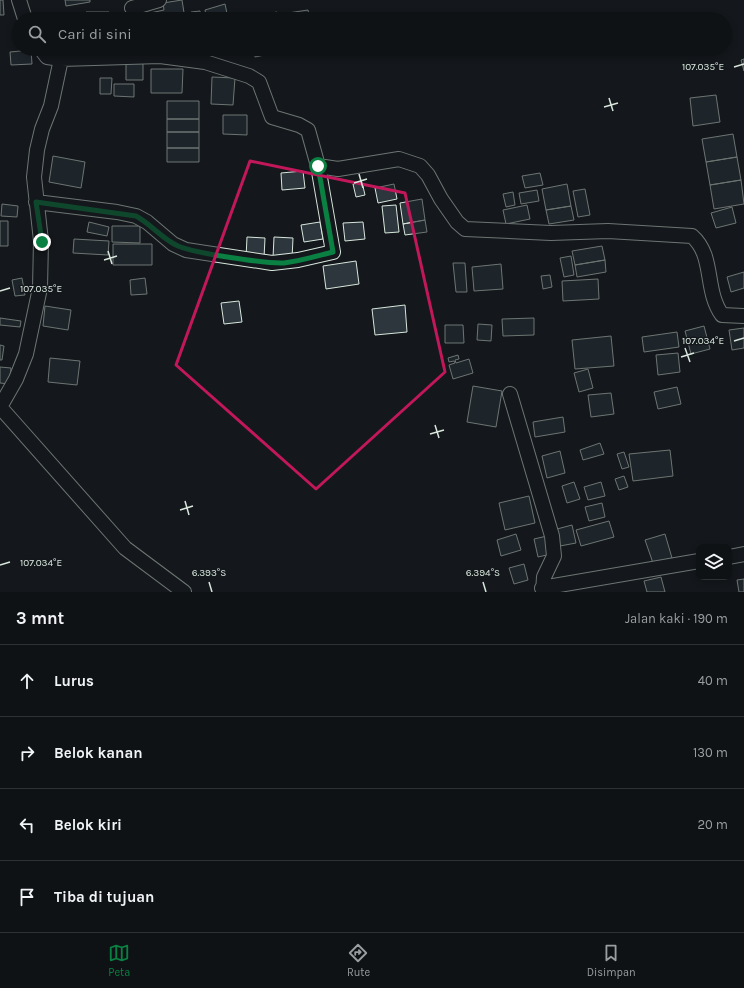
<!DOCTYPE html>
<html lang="id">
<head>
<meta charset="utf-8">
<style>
	:root { --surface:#0f1215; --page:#181b1e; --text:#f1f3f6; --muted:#9b9ea0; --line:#2f3234; --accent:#0b8043 }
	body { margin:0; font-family:Karla,sans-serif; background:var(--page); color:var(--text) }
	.controls { position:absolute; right:12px; bottom:12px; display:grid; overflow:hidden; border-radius:8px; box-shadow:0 2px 6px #0003 }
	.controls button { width:36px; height:36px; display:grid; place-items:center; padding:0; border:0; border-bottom:1px solid var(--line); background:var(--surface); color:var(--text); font:20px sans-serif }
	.stop { position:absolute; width:12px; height:12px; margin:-9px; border:3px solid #0b8043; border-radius:50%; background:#fff }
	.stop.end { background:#0b8043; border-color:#fff; box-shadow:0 1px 4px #0008 }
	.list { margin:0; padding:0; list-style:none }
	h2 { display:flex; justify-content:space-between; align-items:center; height:52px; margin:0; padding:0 16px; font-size:17px }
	h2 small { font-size:13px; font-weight:400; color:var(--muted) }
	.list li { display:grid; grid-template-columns:26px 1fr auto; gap:12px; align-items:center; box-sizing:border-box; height:72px; padding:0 16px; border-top:1px solid var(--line) }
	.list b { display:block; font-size:15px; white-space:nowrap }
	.list em { font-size:13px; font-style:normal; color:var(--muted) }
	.icon { flex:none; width:22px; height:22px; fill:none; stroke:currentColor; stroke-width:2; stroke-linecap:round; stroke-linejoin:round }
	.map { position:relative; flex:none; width:744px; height:592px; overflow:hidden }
	.search { position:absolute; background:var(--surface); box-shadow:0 2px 6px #0003; left:12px; right:12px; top:12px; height:44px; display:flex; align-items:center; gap:10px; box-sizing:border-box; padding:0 14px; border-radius:22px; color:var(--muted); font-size:15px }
	.sheet { height:340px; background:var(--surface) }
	nav { display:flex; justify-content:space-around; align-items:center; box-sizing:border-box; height:56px; border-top:1px solid var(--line); background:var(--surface); font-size:11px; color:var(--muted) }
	nav a { display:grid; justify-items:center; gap:2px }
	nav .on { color:var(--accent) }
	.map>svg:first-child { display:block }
	.building { fill:#2c363c; stroke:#d8e6dc }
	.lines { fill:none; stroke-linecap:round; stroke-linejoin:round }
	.minor-casing { stroke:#d8e6dc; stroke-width:16 }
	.minor { stroke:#14181c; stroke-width:14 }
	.route { stroke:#0b8043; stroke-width:5 }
	.marked { fill:none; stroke:#c2185b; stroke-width:3; stroke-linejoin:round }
	.ticks { fill:none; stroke:#d8e6dc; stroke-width:1.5 }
	.ticks-label { font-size:10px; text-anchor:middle; fill:#d8e6dc; stroke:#14181c; stroke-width:3; stroke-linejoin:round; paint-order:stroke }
</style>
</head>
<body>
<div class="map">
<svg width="744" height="592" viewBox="0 0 744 592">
	<rect width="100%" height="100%" fill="#14181c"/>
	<path class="building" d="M0 0H3L4 15H0Z
		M65 0H90V2L66 6Z
		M182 0 185 19H151L150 13 164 10 163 3Z
		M225 4 228 18 207 19 205 10Z
		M308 10 310 19H289L288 13Z
		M200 11 201 19H193L191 12Z
		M86 12H109L110 19H86Z
		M277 12 279 19H248V18Z
		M76 49H95L96 54 77 56Z
		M95 49H111V53L96 54Z
		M254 49H284V51L255 57Z
		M31 50 32 64 11 65 10 52Z
		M744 59V71L741 60Z
		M126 62H143V80H126Z
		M151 69H183L182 93H151Z
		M212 77 235 78 233 105 211 104Z
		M100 78H112L111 94H100Z
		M114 84H134V97L114 96Z
		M716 95 720 122 693 126 690 98Z
		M167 101H199V119H167Z
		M223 115H247V135L223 134Z
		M167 119H199V132H167Z
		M167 132H199V148H167Z
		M733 134 737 157 706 162 702 139Z
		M167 148H199V162H167Z
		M53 156 85 162 81 188 49 182Z
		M737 157 741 180 710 185 706 162Z
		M303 171 305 188 282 190 281 173Z
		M540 173 543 185 525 188 522 176Z
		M741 180 744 204 714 209 710 185Z
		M362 182 365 195 356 197 353 184Z
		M394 184 397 199 378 203 375 188Z
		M567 184 571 206 546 210 542 189Z
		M585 189 590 215 578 217 573 191Z
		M537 190 539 201 521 204 519 193Z
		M513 192 515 205 506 207 503 194Z
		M422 199 425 220 403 224 400 203Z
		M2 204 18 206 17 217 1 216Z
		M396 205 399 232 385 233 382 206Z
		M527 205 530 219 506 224 503 210Z
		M571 206 574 220 549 224 546 210Z
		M732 207 736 223 716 228 711 213Z
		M425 220 427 232 405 235 403 224Z
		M0 221H8V246H0Z
		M89 222 109 227 107 236 87 232Z
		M320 222 323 239 304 242 301 225Z
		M363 222 365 239 345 241 343 223Z
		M112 226H140V243L112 242Z
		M247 237 265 238 264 258H246Z
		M274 237 293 238 292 259 273 258Z
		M74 239 109 241 108 255 73 253Z
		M113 244H152V265H113Z
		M602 246 605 260 575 265 572 251Z
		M571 256 574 275 564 277 560 258Z
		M605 260 606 272 577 277 575 265Z
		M356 261 359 284 326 289 323 266Z
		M453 263H465L467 292H456Z
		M501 264 503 289 474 291 472 267Z
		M744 272V288L731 292 727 277Z
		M550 275 552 287 543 289 541 276Z
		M22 278 25 295 15 296 12 280Z
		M145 278 147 294 131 295 130 280Z
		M598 279 599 299 563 301 562 281Z
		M239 301 242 322 224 324 221 303Z
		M405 305 407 332 375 335 372 309Z
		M45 306 71 310 68 330 43 326Z
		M0 318 21 321 20 327 0 325Z
		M534 318V335L503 336 502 319Z
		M478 324 492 325 491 341 477 340Z
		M445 325H463L464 343H445Z
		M704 326 710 349 691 354 685 331Z
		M744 328V348L732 350 729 330Z
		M677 332 679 347 644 352 642 337Z
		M611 336 614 366 575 369 572 340Z
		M0 345 4 346 2 360H0Z
		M678 353 680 372 658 375 656 355Z
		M458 355 459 359 455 360 456 363 469 359 473 373 453 379 449 365 455 363 454 361 449 362 448 358Z
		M50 358 80 361 77 385 48 382Z
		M0 367 11 368 10 384 0 383Z
		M588 369 593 388 579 392 574 373Z
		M473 386 502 391 496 427 467 422Z
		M677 387 681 404 658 409 654 392Z
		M611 393 614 414 591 417 588 395Z
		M563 417 565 432 535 437 533 422Z
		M600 443 604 454 583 460 580 450Z
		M670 450 673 476 633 481 629 454Z
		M560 451 565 473 547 478 542 456Z
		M624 452 629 467 622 469 617 454Z
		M624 476 628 487 619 490 615 479Z
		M574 482 580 499 567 503 562 486Z
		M601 482 605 496 588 500 584 487Z
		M529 496 535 523 505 530 499 503Z
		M602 503 605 517 589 521 585 507Z
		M609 521 614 537 581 546 576 530Z
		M572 525 576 543 560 546 557 529Z
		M516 534 521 550 501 556 497 540Z
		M665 534 672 558 653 563 645 540Z
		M547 536 551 554 538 557 534 539Z
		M524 564 528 580 514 584 509 568Z
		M661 577 665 592H647L644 581Z
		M744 579V592H739L737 580Z"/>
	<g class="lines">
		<g class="minor-casing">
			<path id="minor" d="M19 0 25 19
				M132 8 159 0
				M318 166 338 169 399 159 420 166 428 175 441 199 457 222 465 229 551 233 608 231 692 236C715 256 704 290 722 315L744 316
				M36 202 117 212 136 216 147 222 173 244 186 250 272 263 298 260 333 252 318 166 308 130 299 125 272 117 259 82 249 76 205 62 160 56 61 59
				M510 394 552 536 554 556 544 577 543 592
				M0 407 16 379 26 354 40 288 41 241 34 177 37 150 42 129 51 106 61 59 47 57 41 49
				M0 407 125 548 184 592
				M729 557 744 554
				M542 588 699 561"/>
		</g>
		<use href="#minor" class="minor"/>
	</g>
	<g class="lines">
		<path class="route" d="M42 242 36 202 136 216C151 224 162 239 178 246 194 253 267 264 284 263 301 261 317 256 333 252L318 166"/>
	</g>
	<path d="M0 0H744V592H0ZM250 161 405 193 445 372 316 489 176 365Z" fill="#14181c" fill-opacity=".55" fill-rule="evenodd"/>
	<path class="marked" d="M250 161 405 193 445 372 316 489 176 365Z"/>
	<path class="ticks" d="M734 67 744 64M609 98 613 111M604 107 618 103M359 174 363 188M354 183 367 179M108 251 112 264M104 260 117 256M0 291 10 288M734 341 744 338M685 348 690 362M681 357 694 353M435 425 439 438M430 434 444 430M185 501 189 515M180 510 193 506M0 565 10 562M209 582 212 592M483 582 486 592"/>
	<g class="ticks-label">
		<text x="703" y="70">107.035°E</text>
		<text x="41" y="292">107.035°E</text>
		<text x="703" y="344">107.034°E</text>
		<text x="41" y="566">107.034°E</text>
		<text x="209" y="576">6.393°S</text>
		<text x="483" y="576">6.394°S</text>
	</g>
</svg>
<div class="controls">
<button><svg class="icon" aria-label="layers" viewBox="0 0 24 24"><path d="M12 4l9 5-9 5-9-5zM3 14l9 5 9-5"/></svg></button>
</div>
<div class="stop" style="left:318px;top:166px"></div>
<div class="stop end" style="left:42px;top:242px"></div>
<div class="search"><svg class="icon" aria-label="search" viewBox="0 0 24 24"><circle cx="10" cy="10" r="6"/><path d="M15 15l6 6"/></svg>Cari di sini</div>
</div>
<section class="sheet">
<h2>3 mnt<small>Jalan kaki · 190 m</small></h2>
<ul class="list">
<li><svg class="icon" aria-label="ahead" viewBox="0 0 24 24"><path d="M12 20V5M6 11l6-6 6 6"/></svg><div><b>Lurus</b></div><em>40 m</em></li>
<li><svg class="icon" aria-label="right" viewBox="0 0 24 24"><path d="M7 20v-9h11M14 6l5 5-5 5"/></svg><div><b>Belok kanan</b></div><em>130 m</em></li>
<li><svg class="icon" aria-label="left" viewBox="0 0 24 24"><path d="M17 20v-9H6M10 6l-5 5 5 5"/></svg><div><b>Belok kiri</b></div><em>20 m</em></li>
<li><svg class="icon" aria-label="arrive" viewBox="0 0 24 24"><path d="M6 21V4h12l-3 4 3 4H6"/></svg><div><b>Tiba di tujuan</b></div></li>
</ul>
</section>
<nav>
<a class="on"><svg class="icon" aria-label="map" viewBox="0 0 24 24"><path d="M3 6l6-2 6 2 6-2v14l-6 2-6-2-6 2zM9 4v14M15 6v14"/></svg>Peta</a>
<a><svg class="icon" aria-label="directions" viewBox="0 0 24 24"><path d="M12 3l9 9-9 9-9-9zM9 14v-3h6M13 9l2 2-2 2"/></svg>Rute</a>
<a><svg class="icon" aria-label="saved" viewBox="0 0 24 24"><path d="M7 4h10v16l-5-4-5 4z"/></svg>Disimpan</a>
</nav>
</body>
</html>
